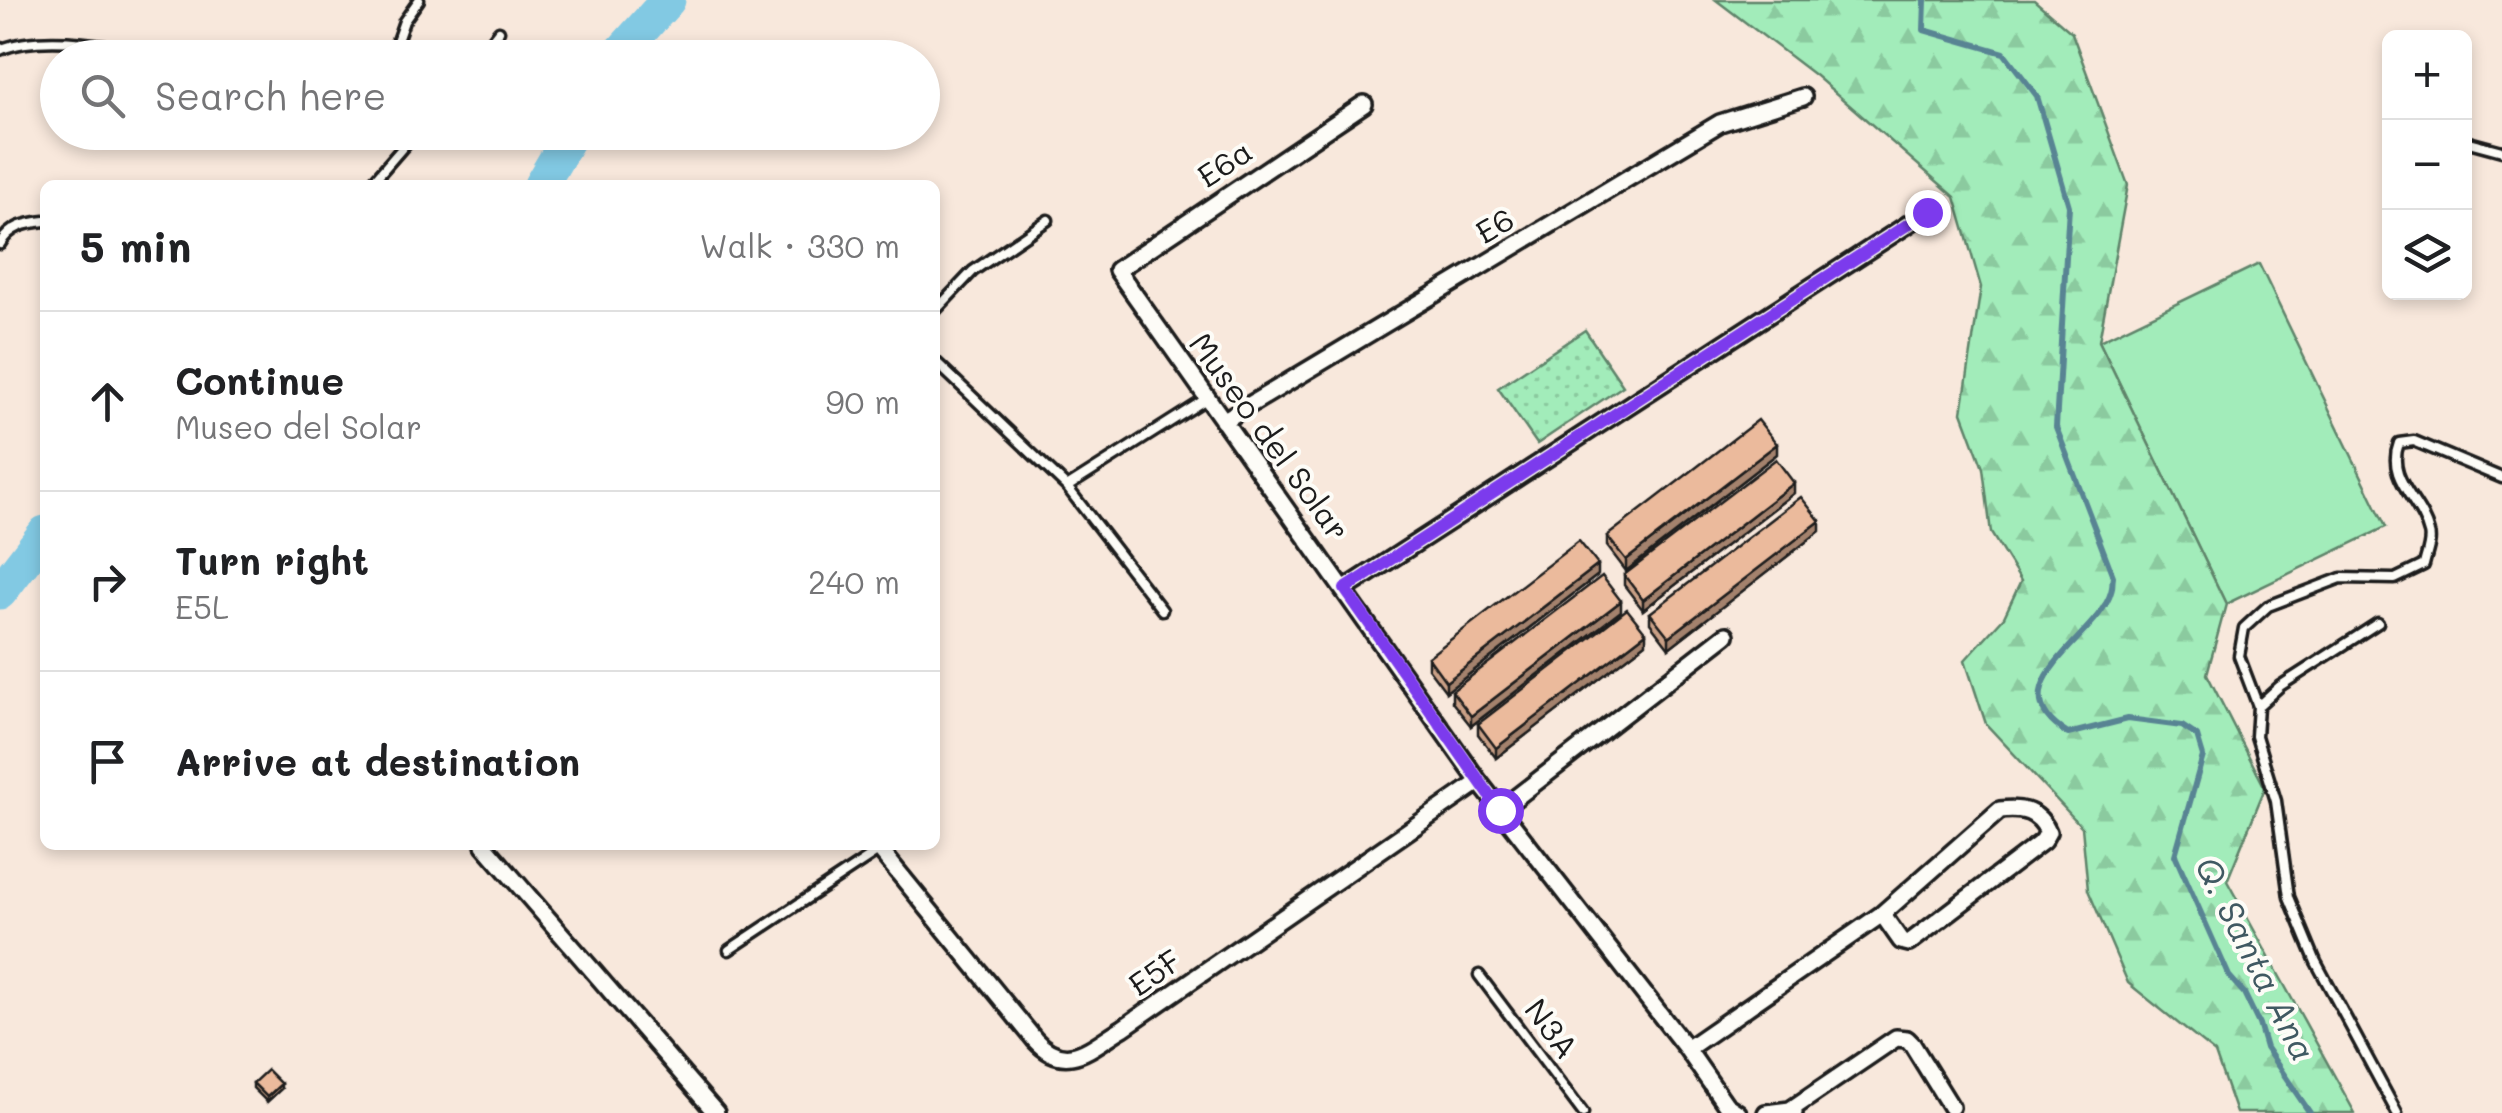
<!DOCTYPE html>
<html lang="en">
<head>
<meta charset="utf-8">
<style>
	:root { --surface:#fff; --page:#f6f6f6; --text:#202124; --muted:#757577; --line:#e0e0e0 }
	body { margin:0; font-family:Mali,sans-serif; background:var(--page); color:var(--text) }
	.controls { position:absolute; right:30px; top:30px; display:grid; overflow:hidden; border-radius:15px; box-shadow:0 5px 15px #0003 }
	.controls button { width:90px; height:90px; display:grid; place-items:center; padding:0; border:0; border-bottom:2px solid var(--line); background:var(--surface); color:var(--text); font:50px sans-serif }
	.stop { position:absolute; width:30px; height:30px; margin:-22px; border:8px solid #7c3aed; border-radius:50%; background:#fff }
	.stop.end { background:#7c3aed; border-color:#fff; box-shadow:0 2px 10px #0008 }
	.list { margin:0; padding:0; list-style:none }
	h2 { display:flex; justify-content:space-between; align-items:center; height:130px; margin:0; padding:0 40px; font-size:42px }
	h2 small { font-size:32px; font-weight:400; color:var(--muted) }
	.list li { display:grid; grid-template-columns:65px 1fr auto; gap:30px; align-items:center; box-sizing:border-box; height:180px; padding:0 40px; border-top:2px solid var(--line) }
	.list b { display:block; font-size:38px; white-space:nowrap }
	.list p { margin:0; font-size:32px; white-space:nowrap; color:var(--muted) }
	.list em { font-size:32px; font-style:normal; color:var(--muted) }
	.icon { flex:none; width:55px; height:55px; fill:none; stroke:currentColor; stroke-width:2; stroke-linecap:round; stroke-linejoin:round }
	.map { position:relative; flex:none; width:2502px; height:1113px; overflow:hidden }
	.search { position:absolute; background:var(--surface); box-shadow:0 5px 15px #0003; left:40px; top:40px; width:900px; height:110px; display:flex; align-items:center; gap:25px; box-sizing:border-box; padding:0 35px; border-radius:55px; color:var(--muted); font-size:38px }
	.panel { position:absolute; background:var(--surface); box-shadow:0 5px 15px #0003; left:40px; top:180px; width:900px; height:670px; border-radius:15px }
	.map>svg:first-child { display:block }
	.green { fill:#a2ecba; stroke:#5f846b; stroke-width:2.5 }
	.forest { fill:url(#forest-firs); stroke:#5f846b; stroke-width:2.5 }
	.park { fill:url(#park-dots); stroke:#5f846b; stroke-width:2.5 }
	.lines { fill:none; stroke-linecap:round; stroke-linejoin:round }
	.stream { stroke:#598493; stroke-width:6 }
	.river { stroke:#82c9e3; stroke-width:35 }
	.service-casing { stroke:#1c1c1c; stroke-width:15 }
	.minor-casing { stroke:#1c1c1c; stroke-width:22 }
	.service { stroke:#fdfcf7; stroke-width:8 }
	.minor { stroke:#fdfcf7; stroke-width:15 }
	.wall { fill:#caa086; stroke:#1c1c1c; stroke-width:2.5 }
	.shaded-wall { fill:#a4826d; stroke:#1c1c1c; stroke-width:2.5 }
	.building { fill:#ebba9c; stroke:#1c1c1c; stroke-width:2.5 }
	.route { stroke:#7c3aed; stroke-width:12 }
	.labels { text-anchor:middle; stroke-width:8; stroke-linejoin:round; paint-order:stroke }
	.street-label { font-size:32px; fill:#1c1c1c; stroke:#fdfcf7 }
	.water-label { font-size:35px; font-style:italic; fill:#405962; stroke:#fdfcf7 }
</style>
</head>
<body>
<div class="map">
<svg width="2502" height="1113" viewBox="0 0 2502 1113">
	<defs>
		<pattern id="forest-firs" width="22" height="20" patternUnits="userSpaceOnUse" patternTransform="scale(2.5)"><rect width="22" height="20" fill="#a2ecba"/><path d="M5 1l3.5 6h-7zM16 11l3.5 6h-7z" fill="#8bca9f"/></pattern>
		<pattern id="park-dots" width="8" height="8" patternUnits="userSpaceOnUse" patternTransform="scale(2.5)"><rect width="8" height="8" fill="#a2ecba"/><path d="M2 2h.1M6 6h.1" fill="none" stroke="#8bca9f" stroke-width="1.8" stroke-linecap="round"/></pattern>
	</defs>
	<rect width="100%" height="100%" fill="#f8e8dc"/>
	<filter id="ink" filterUnits="userSpaceOnUse"><feTurbulence type="fractalNoise" baseFrequency=".01" numOctaves="2"/><feDisplacementMap in="SourceGraphic" scale="20" xChannelSelector="R" yChannelSelector="G"/><feConvolveMatrix kernelMatrix="1 2 1 2 8 2 1 2 1" color-interpolation-filters="sRGB"/></filter>
	<g filter="url(#ink)">
		<path class="green" d="M2259 264 2386 527 2226 604 2099 341Z"/>
		<path class="forest" d="M1716 0H2034L2072 33 2128 185 2099 341 2226 604 2207 674 2265 788 2227 881 2355 1113H2236L2215 1053 2128 983 2088 890 2082 827 1986 724 1965 660 2004 617 2021 581 1991 533 1983 468 1962 412 1981 287 1955 197 1816 76Z"/>
		<path class="park" d="M1585 330 1623 386 1537 444 1498 388Z"/>
		<g class="lines">
			<path class="stream" d="M1925 0 1924 30 2004 53 2037 96 2069 206 2056 427 2113 576C2112 582 2113 587 2111 592 2099 637 1991 687 2068 734L2128 719 2182 726 2197 736 2203 756 2175 855 2229 976 2244 993 2259 1024 2266 1048 2310 1113"/>
			<path class="river" d="M616 58 668 0
				M541 185 572 132
				M0 592 45 533"/>
			<g class="service-casing">
				<path id="service" d="M0 50C41 32 123 46 167 58
					M391 58 404 21 419 0
					M478 58 499 31
					M2465 141 2502 151
					M370 185 416 132
					M0 244C10 226 26 223 45 221
					M935 311 973 271 1048 220
					M935 361 1067 487 1162 610
					M1067 487 1206 399
					M2378 623 2280 686 2258 706 2256 736 2276 801 2289 897 2316 962 2397 1113
					M2258 706 2239 656 2244 628 2268 606 2341 578 2395 579 2424 565C2426 555 2432 542 2429 533 2421 499 2385 480 2399 443L2414 441 2502 478
					M729 950 880 850
					M1479 975 1583 1113"/>
			</g>
			<g class="minor-casing">
				<path id="minor" d="M1364 104 1117 270 1479 782 1687 1049 1726 1105 1738 1113
					M1223 421 1720 123 1803 97
					M1345 589 1927 212
					M1500 810 1726 635
					M484 845 716 1113
					M876 845 1035 1040C1067 1075 1092 1046 1123 1028L1479 782
					M1687 1049 1882 914 2000 810C2022 807 2039 811 2048 832L2043 841 1909 943 1901 941 1882 914
					M1790 1110 1896 1038 1907 1039 1912 1044 1951 1107
					M1766 1113 1790 1110 1794 1113"/>
			</g>
			<use href="#service" class="service"/>
			<use href="#minor" class="minor"/>
		</g>
		<path class="wall" d="M1777 454 1626 571 1607 546V536Z
			M1794 493 1643 610 1624 585V575Z
			M1820 531 1669 648 1650 623V613Z
			M1598 575 1446 692 1428 668V657Z
			M1621 611 1471 726 1452 702V691Z
			M1646 643 1496 758 1478 734V724Z
			M253 1083 281 1089 267 1102 253 1088Z"/>
		<path class="shaded-wall" d="M1777 444V454L1626 571V560Z
			M1794 483V493L1643 610V600Z
			M1820 521V531L1669 648V637Z
			M1598 565V575L1446 692V682Z
			M1621 601V611L1471 726V716Z
			M1646 633V643L1496 758V748Z
			M281 1084V1089L267 1102V1097Z"/>
		<path class="building" d="M1758 420 1777 444 1626 560 1607 536Z
			M1776 459 1794 483 1643 600 1624 575Z
			M1801 497 1820 521 1669 637 1650 613Z
			M1579 541 1598 565 1446 682 1428 657Z
			M1602 576 1621 601 1471 716 1452 691Z
			M1627 609 1646 633 1496 748 1478 724Z
			M267 1070 281 1084 267 1097 253 1083Z"/>
	</g>
	<g class="lines" filter="url(#ink)">
		<path class="route" d="M1500 810 1345 589 1927 212"/>
	</g>
	<g class="labels">
		<g class="street-label">
			<text transform="translate(1225 164) rotate(-34)" y="11">E6a</text>
			<text transform="translate(1495 226) rotate(-31)" y="11">E6</text>
			<text transform="translate(1269 437) rotate(54)" y="11">Museo del Solar</text>
			<text transform="translate(1155 973) rotate(-35)" y="11">E5F</text>
			<text transform="translate(1551 1029) rotate(53)" y="11">N3A</text>
		</g>
		<g class="water-label">
			<text transform="translate(2255 959) rotate(63)" y="12">Q. Santa Ana</text>
		</g>
	</g>
</svg>
<div class="controls">
<button>+</button>
<button>−</button>
<button><svg class="icon" aria-label="layers" viewBox="0 0 24 24"><path d="M12 4l9 5-9 5-9-5zM3 14l9 5 9-5"/></svg></button>
</div>
<div class="stop" style="left:1500px;top:810px"></div>
<div class="stop end" style="left:1927px;top:212px"></div>
<div class="search"><svg class="icon" aria-label="search" viewBox="0 0 24 24"><circle cx="10" cy="10" r="6"/><path d="M15 15l6 6"/></svg>Search here</div>
<section class="panel">
<h2>5 min<small>Walk · 330 m</small></h2>
<ul class="list">
<li><svg class="icon" aria-label="ahead" viewBox="0 0 24 24"><path d="M12 20V5M6 11l6-6 6 6"/></svg><div><b>Continue</b><p>Museo del Solar</p></div><em>90 m</em></li>
<li><svg class="icon" aria-label="right" viewBox="0 0 24 24"><path d="M7 20v-9h11M14 6l5 5-5 5"/></svg><div><b>Turn right</b><p>E5L</p></div><em>240 m</em></li>
<li><svg class="icon" aria-label="arrive" viewBox="0 0 24 24"><path d="M6 21V4h12l-3 4 3 4H6"/></svg><div><b>Arrive at destination</b></div></li>
</ul>
</section>
</div>
</body>
</html>
